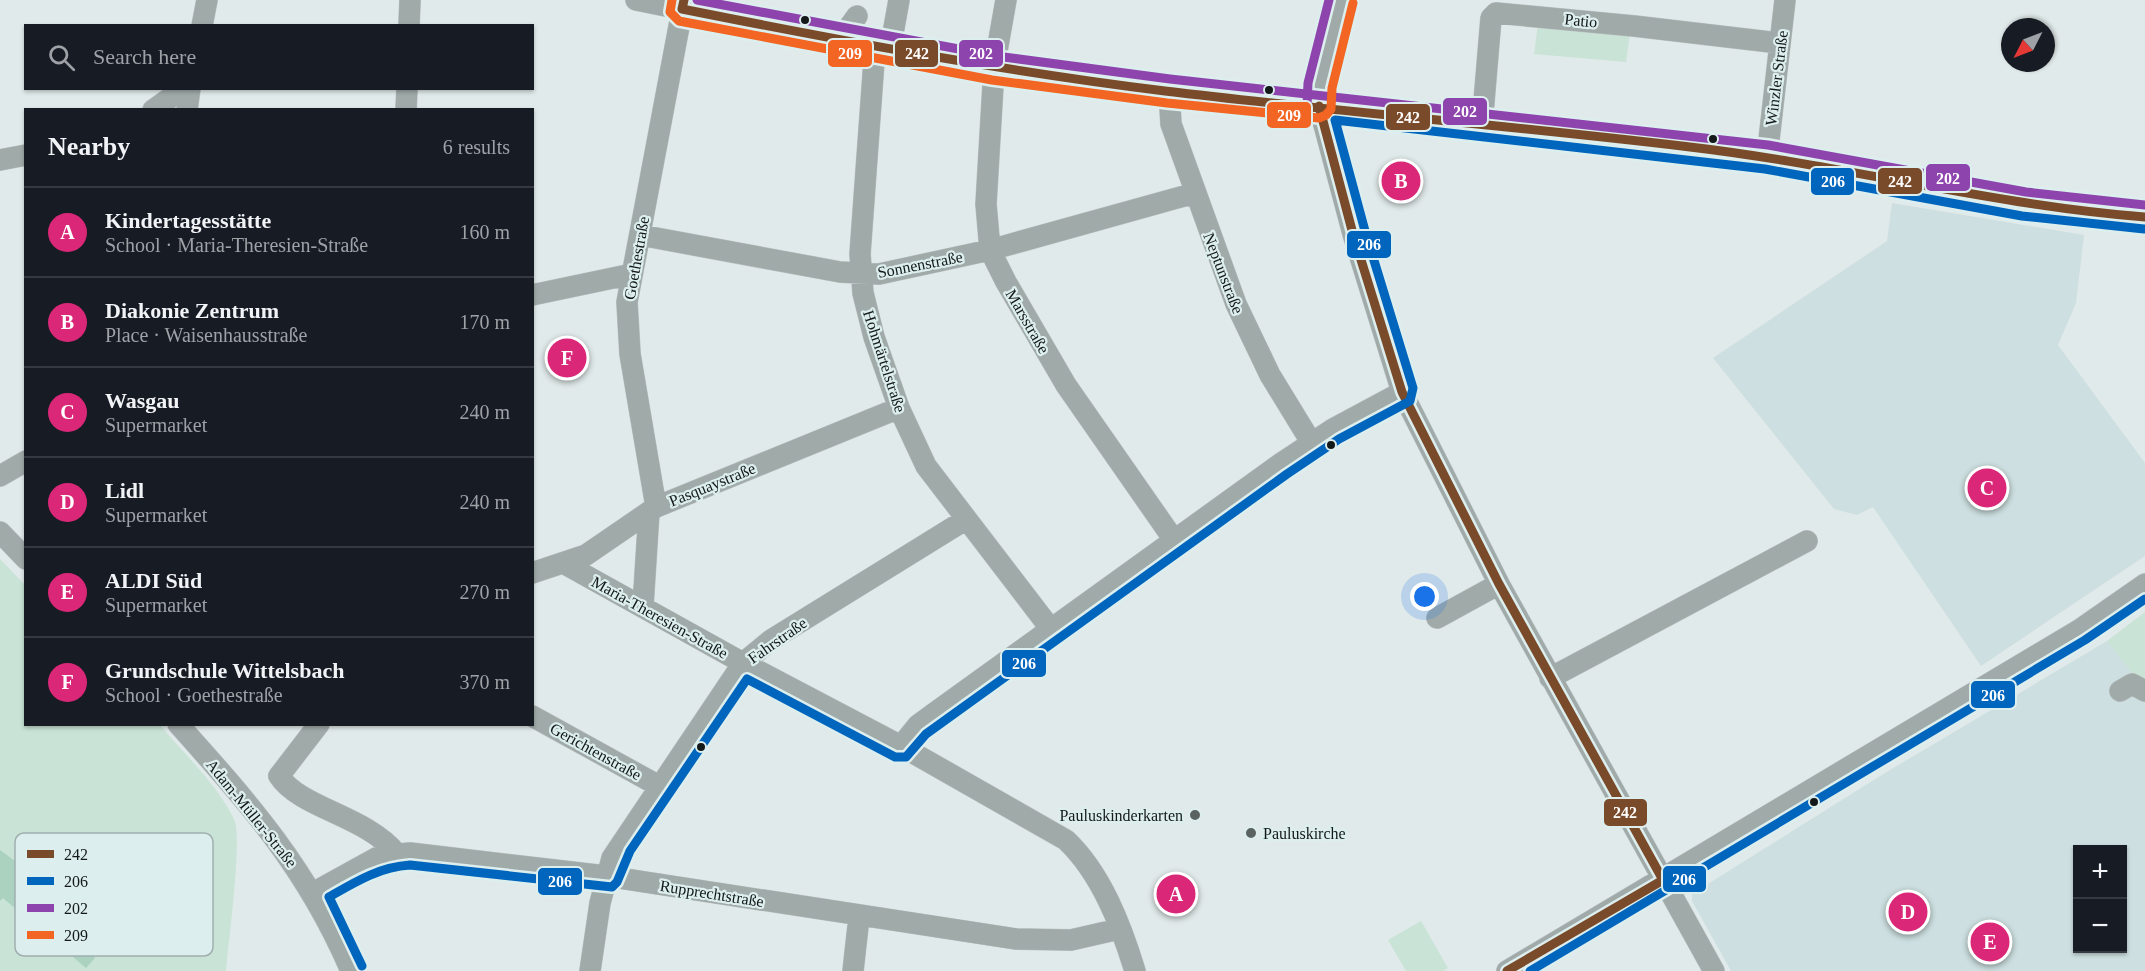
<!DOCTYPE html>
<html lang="en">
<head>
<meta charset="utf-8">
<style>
	:root { --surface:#171b24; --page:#20242c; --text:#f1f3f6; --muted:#9ea1a6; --line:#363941; --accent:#db2777 }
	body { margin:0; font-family:"Times New Roman",serif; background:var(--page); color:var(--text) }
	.controls { position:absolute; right:18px; bottom:18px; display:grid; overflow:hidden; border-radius:0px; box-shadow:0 2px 4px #0004 }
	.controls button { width:54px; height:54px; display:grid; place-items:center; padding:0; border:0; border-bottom:2px solid var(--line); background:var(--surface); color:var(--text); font:30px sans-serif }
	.compass { position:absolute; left:2001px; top:18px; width:54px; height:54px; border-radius:50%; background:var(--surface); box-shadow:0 2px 4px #0004; rotate:228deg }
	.you { position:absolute; left:1425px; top:597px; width:21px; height:21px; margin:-15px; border:4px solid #fff; border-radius:50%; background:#1a73e8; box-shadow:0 0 0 9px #1a73e833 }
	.badge { display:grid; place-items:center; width:39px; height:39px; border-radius:50%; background:var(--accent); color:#fff; font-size:20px; font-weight:700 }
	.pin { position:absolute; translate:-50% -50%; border:3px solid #fff; box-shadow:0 2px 6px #0006 }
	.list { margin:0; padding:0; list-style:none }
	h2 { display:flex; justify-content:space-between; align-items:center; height:78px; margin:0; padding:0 24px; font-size:26px }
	h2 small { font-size:20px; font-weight:400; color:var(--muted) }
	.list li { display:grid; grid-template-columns:39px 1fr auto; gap:18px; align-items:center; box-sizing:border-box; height:90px; padding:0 24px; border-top:2px solid var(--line) }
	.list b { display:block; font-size:22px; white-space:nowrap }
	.list p { margin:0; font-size:20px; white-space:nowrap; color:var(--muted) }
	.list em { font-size:20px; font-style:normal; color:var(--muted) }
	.icon { flex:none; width:33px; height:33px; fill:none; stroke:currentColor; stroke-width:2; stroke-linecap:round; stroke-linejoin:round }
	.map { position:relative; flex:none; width:2145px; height:971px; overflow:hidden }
	.search { position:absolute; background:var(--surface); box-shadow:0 2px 4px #0004; left:24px; top:24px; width:510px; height:66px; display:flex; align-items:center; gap:15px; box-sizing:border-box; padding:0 21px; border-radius:0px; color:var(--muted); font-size:22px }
	.panel { position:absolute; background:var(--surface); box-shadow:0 2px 4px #0004; left:24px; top:108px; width:510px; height:618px; border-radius:0px }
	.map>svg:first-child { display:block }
	.built { fill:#cddfe0; fill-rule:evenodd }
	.green { fill:#c9e3d6 }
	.forest { fill:#abd2be }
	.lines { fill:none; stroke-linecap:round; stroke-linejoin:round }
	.minor-casing { stroke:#bdc3c4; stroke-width:22 }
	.minor { stroke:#a0aba9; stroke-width:21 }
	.bus-1-casing { stroke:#dee; stroke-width:14 }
	.bus-2-casing { stroke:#dee; stroke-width:14 }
	.bus-3-casing { stroke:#dee; stroke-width:14 }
	.bus-4-casing { stroke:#dee; stroke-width:14 }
	.bus-1 { stroke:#7a4b2a; stroke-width:9 }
	.bus-2 { stroke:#0065bd; stroke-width:9 }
	.bus-3 { stroke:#8e44ad; stroke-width:9 }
	.bus-4 { stroke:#f26522; stroke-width:9 }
	.bus-dot { fill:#131819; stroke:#dee; stroke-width:2 }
	.poi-dot { fill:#5b6262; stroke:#dee; stroke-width:2 }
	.labels { text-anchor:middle; stroke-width:4.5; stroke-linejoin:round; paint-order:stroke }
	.street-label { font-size:16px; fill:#131819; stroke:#dee }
	.poi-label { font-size:16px; fill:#131819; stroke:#dee; text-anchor:end }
	.key { fill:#dee; stroke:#a0aeae; stroke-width:1.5 }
	.key-label { font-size:16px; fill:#131819 }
	.line-badge { stroke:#dee; stroke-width:2 }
	.badge-label { font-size:16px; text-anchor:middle; font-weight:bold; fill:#fff }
</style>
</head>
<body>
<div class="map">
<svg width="2145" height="971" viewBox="0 0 2145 971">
	<rect width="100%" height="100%" fill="#e1eaea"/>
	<path class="built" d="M1892 203 2084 235 2076 303 2058 345 2145 463V556L1981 666 1873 507 1857 515 1834 509 1713 358 1887 241Z
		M2107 641 2133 673 2145 681V971H1731L1692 901V894L1885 773ZM2078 850H2122V948H2078Z"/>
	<path class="green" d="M1538 24 1630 33 1626 62 1534 54Z
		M0 559 25 585 26 724 160 725C184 754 217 784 234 819 243 837 228 944 226 971H0Z
		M2145 612V681L2133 674 2107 641Z
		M1421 921 1448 968 1443 971H1406L1388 940Z"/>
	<path class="forest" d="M0 850C41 878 68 918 95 958L86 968 3 898 0 901Z"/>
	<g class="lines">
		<g class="minor-casing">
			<path id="minor" d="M636 0 839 41 994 68 1169 91 1767 157 2024 204 2082 212 2145 217
				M1006 0 994 68 986 204 990 250 1006 282 1066 385 1174 540
				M1341 0 1320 86 1319 106 1353 234 1402 392 1499 584 1714 971
				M202 26 207 0
				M409 26 410 0
				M839 41 857 16
				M875 47 860 254 863 293 874 337 899 408 926 466 1050 628
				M890 50 899 0
				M1169 91 1171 124 1236 304 1270 375 1311 442
				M153 110 184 88
				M187 110 190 88
				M406 110 407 88
				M1482 125 1491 18 1496 13 1634 26 1779 43
				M1767 157 1785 0
				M0 160 26 155
				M640 235 840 272 879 274 990 250 1195 193
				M532 295 632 274
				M0 476 26 461
				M656 507 630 354 627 302 684 0
				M0 532 26 559
				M565 564 743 663 901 746 1066 840C1101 873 1121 925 1135 971
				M532 573 586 555 656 507 899 408
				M643 606 649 512
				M1437 618 1499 584
				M1550 678 1807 541
				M2120 691 2132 684 2145 691
				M532 716 659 786
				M178 724C250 804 308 870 351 971
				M319 724 279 776C300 808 366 816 396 853
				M901 746 918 725 933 714 1280 464 1333 429 1402 392
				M313 893 380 856 410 853 606 876 1016 939 1071 940 1119 929
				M590 971 600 903 612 858 743 663 771 640 965 520
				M853 971 859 917
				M1507 971 2079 630 2145 584"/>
		</g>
		<use href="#minor" class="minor"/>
		<g class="bus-1-casing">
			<path id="bus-1" d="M684 0 682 9C842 41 1003 71 1165 91 1340 112 1515 126 1690 147 1843 165 1992 205 2145 217
				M1319 106 1353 234 1402 392 1499 584 1663 880 1507 971"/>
		</g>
		<g class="bus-2-casing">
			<path id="bus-2" d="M362 966 329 897C355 882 379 867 410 865L612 887 617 882 630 851 747 679 895 757H906L926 734 1287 474 1339 439 1410 401 1413 388 1365 231 1335 120 1765 169 2022 216 2144 229
				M1530 971 2085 640 2145 599"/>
		</g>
		<g class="bus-3-casing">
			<path id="bus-3" d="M697 0 996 56 1170 79 1768 145 2026 192 2145 205
				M1307 105 1308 83 1329 0"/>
		</g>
		<g class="bus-4-casing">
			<path id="bus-4" d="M672 0 670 12 679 21 992 80 1167 103 1319 118 1326 115 1331 109 1332 88 1353 3"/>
		</g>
		<use href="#bus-1" class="bus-1"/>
		<use href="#bus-2" class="bus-2"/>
		<use href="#bus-3" class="bus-3"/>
		<use href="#bus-4" class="bus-4"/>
	</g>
	<g class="bus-dot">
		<circle cx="805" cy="20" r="5"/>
		<circle cx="1269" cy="90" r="5"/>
		<circle cx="1713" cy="139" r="5"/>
		<circle cx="1331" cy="445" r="5"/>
		<circle cx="701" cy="747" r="5"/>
		<circle cx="1814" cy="802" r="5"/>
	</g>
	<g class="poi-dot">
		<circle cx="1195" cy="815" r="6"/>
		<circle cx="1251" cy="833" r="6"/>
	</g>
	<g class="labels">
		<g class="street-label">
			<text transform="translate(1581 20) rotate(6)" y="6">Patio</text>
			<text transform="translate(1776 78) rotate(-83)" y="6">Winzler Straße</text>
			<text transform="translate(636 258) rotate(-80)" y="6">Goethestraße</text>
			<text transform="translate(920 264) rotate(-11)" y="6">Sonnenstraße</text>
			<text transform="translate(1224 273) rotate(69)" y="6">Neptunstraße</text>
			<text transform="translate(1028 321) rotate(60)" y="6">Marsstraße</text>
			<text transform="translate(885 361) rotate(72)" y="6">Hohmärtelstraße</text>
			<text transform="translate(712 484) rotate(-22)" y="6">Pasquaystraße</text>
			<text transform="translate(660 617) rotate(29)" y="6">Maria-Theresien-Straße</text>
			<text transform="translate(777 640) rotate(-35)" y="6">Fahrstraße</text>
			<text transform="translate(596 751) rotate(29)" y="6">Gerichtenstraße</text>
			<text transform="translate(252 813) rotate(51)" y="6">Adam-Müller-Straße</text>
			<text transform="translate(712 893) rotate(9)" y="6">Rupprechtstraße</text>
		</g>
		<g class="poi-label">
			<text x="1183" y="821">Pauluskinderkarten</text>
			<text x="1263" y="839" text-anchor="start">Pauluskirche</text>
		</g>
	</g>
	<rect x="15" y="833" width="198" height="123" rx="9" class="key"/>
	<rect x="27" y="850" width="27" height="8" fill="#7a4b2a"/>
	<rect x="27" y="877" width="27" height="8" fill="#0065bd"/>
	<rect x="27" y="904" width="27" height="8" fill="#8e44ad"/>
	<rect x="27" y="931" width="27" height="8" fill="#f26522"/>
	<g class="key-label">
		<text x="64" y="860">242</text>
		<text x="64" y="887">206</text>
		<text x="64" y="914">202</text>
		<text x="64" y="941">209</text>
	</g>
	<g class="line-badge">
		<rect x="958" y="39" width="46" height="29" rx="6" fill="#8e44ad"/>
		<rect x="827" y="39" width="46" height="29" rx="6" fill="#f26522"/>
		<rect x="894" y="39" width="45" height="29" rx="6" fill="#7a4b2a"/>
		<rect x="1442" y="97" width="46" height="29" rx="6" fill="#8e44ad"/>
		<rect x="1266" y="101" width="46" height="28" rx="6" fill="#f26522"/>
		<rect x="1385" y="103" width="46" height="28" rx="6" fill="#7a4b2a"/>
		<rect x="1925" y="163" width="46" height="29" rx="6" fill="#8e44ad"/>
		<rect x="1877" y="167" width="46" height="28" rx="6" fill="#7a4b2a"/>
		<rect x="1810" y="167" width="45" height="29" rx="6" fill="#0065bd"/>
		<rect x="1346" y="230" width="46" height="29" rx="6" fill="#0065bd"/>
		<rect x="1001" y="649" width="46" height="29" rx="6" fill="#0065bd"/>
		<rect x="1970" y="680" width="46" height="29" rx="6" fill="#0065bd"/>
		<rect x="1603" y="798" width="45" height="29" rx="6" fill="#7a4b2a"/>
		<rect x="1662" y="865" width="45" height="28" rx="6" fill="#0065bd"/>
		<rect x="537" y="867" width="46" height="29" rx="6" fill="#0065bd"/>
	</g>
	<g class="badge-label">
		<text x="981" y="59">202</text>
		<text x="850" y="59">209</text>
		<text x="917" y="59">242</text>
		<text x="1465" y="117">202</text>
		<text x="1289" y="121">209</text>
		<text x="1408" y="123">242</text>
		<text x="1948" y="184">202</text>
		<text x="1900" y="187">242</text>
		<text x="1833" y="187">206</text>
		<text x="1369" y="250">206</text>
		<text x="1024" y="669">206</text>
		<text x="1993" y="701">206</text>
		<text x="1625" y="818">242</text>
		<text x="1684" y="885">206</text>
		<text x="560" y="887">206</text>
	</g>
</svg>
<div class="controls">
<button>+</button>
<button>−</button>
</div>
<svg class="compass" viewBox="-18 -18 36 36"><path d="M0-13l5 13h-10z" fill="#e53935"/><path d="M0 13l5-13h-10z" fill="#9ea1a6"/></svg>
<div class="you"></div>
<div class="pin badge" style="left:1176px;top:894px">A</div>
<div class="pin badge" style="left:1401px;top:181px">B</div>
<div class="pin badge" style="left:1987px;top:488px">C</div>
<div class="pin badge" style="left:1908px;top:912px">D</div>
<div class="pin badge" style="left:1990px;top:942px">E</div>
<div class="pin badge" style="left:567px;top:358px">F</div>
<div class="search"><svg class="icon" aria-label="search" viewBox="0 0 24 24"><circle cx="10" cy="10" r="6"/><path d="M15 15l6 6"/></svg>Search here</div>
<section class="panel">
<h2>Nearby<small>6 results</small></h2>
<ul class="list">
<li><span class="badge">A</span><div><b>Kindertagesstätte</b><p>School · Maria-Theresien-Straße</p></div><em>160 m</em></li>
<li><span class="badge">B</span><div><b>Diakonie Zentrum</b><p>Place · Waisenhausstraße</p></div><em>170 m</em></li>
<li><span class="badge">C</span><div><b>Wasgau</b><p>Supermarket</p></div><em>240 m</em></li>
<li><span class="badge">D</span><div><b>Lidl</b><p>Supermarket</p></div><em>240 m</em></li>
<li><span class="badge">E</span><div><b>ALDI Süd</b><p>Supermarket</p></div><em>270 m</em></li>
<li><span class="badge">F</span><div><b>Grundschule Wittelsbach</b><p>School · Goethestraße</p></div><em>370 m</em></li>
</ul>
</section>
</div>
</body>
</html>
